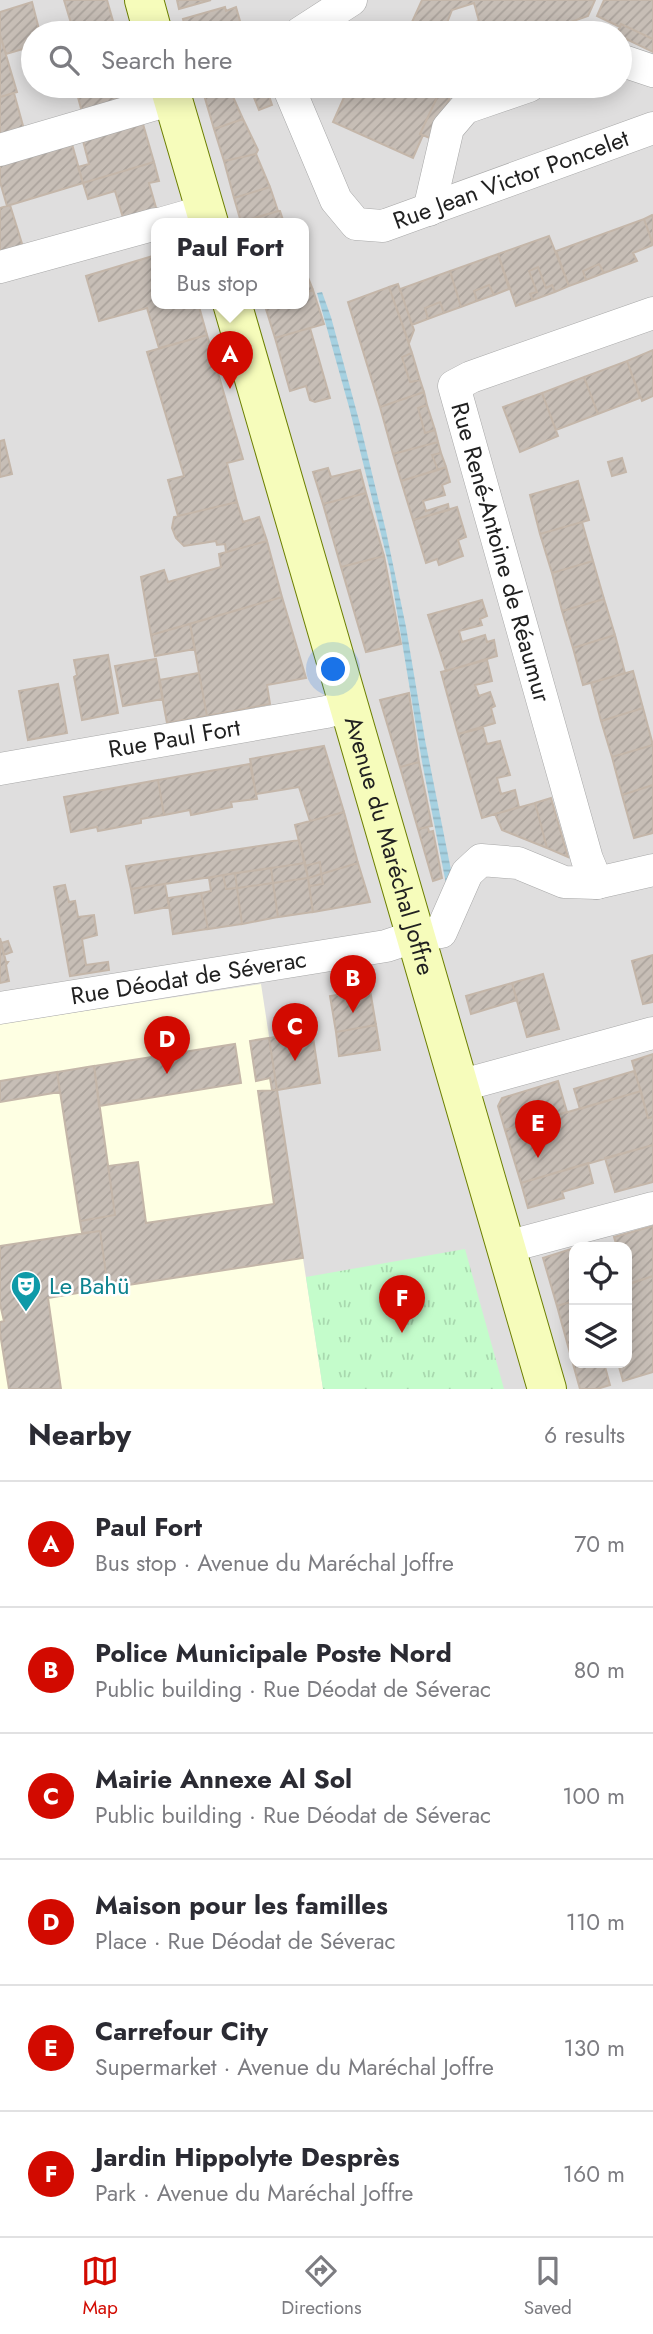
<!DOCTYPE html>
<html lang="en">
<head>
<meta charset="utf-8">
<style>
	:root { --surface:#fff; --page:#f2f2f3; --text:#2b2b33; --muted:#7c7c81; --line:#e1e1e2; --accent:#d20a00 }
	body { margin:0; font-family:Jost,sans-serif; background:var(--page); color:var(--text) }
	.controls { position:absolute; right:21px; bottom:21px; display:grid; overflow:hidden; border-radius:14px; box-shadow:0 4px 18px #0003 }
	.controls button { width:63px; height:63px; display:grid; place-items:center; padding:0; border:0; border-bottom:2px solid var(--line); background:var(--surface); color:var(--text); font:35px sans-serif }
	.you { position:absolute; left:334px; top:670px; width:24px; height:24px; margin:-18px; border:5px solid #fff; border-radius:50%; background:#1a73e8; box-shadow:0 0 0 10px #1a73e833 }
	.badge { display:grid; place-items:center; width:46px; height:46px; border-radius:50%; background:var(--accent); color:#fff; font-size:23px; font-weight:700 }
	.pin { position:absolute; translate:-50% -58px; filter:drop-shadow(0 2px 4px #0008) }
	.pin::after { content:''; position:absolute; top:37px; width:24px; height:21px; background:inherit; clip-path:polygon(0 0,100% 0,50% 100%) }
	.popup { position:absolute; left:151px; top:218px; width:158px; height:91px; box-sizing:border-box; display:grid; place-content:center; border-radius:14px; background:var(--surface); filter:drop-shadow(0 2px 5px #0005); font-size:23px; white-space:nowrap; color:var(--muted) }
	.popup b { font-size:26px; color:var(--text) }
	.popup::after { content:''; position:absolute; left:50%; top:100%; margin-left:-14px; border:14px solid transparent; border-top-color:var(--surface) }
	.list { margin:0; padding:0; list-style:none }
	h2 { display:flex; justify-content:space-between; align-items:center; height:91px; margin:0; padding:0 28px; font-size:30px }
	h2 small { font-size:23px; font-weight:400; color:var(--muted) }
	.list li { display:grid; grid-template-columns:46px 1fr auto; gap:21px; align-items:center; box-sizing:border-box; height:126px; padding:0 28px; border-top:2px solid var(--line) }
	.list b { display:block; font-size:26px; white-space:nowrap }
	.list p { margin:0; font-size:23px; white-space:nowrap; color:var(--muted) }
	.list em { font-size:23px; font-style:normal; color:var(--muted) }
	.icon { flex:none; width:38px; height:38px; fill:none; stroke:currentColor; stroke-width:2; stroke-linecap:round; stroke-linejoin:round }
	.map { position:relative; flex:none; width:653px; height:1389px; overflow:hidden }
	.search { position:absolute; background:var(--surface); box-shadow:0 4px 18px #0003; left:21px; right:21px; top:21px; height:77px; display:flex; align-items:center; gap:18px; box-sizing:border-box; padding:0 24px; border-radius:38px; color:var(--muted); font-size:26px }
	.sheet { height:847px; background:var(--surface) }
	nav { display:flex; justify-content:space-around; align-items:center; box-sizing:border-box; height:98px; border-top:2px solid var(--line); background:var(--surface); font-size:19px; color:var(--muted) }
	nav a { display:grid; justify-items:center; gap:4px }
	nav .on { color:var(--accent) }
	.map>svg:first-child { display:block }
	.residential { fill:#dfdede; fill-rule:evenodd }
	.education { fill:#feffe3 }
	.park { fill:url(#park-tufts) }
	.water { fill:url(#water-rules) }
	.building { fill:url(#building-hatch); stroke:#c4b6a9; stroke-width:2; fill-rule:evenodd }
	.lines { fill:none; stroke-linecap:round; stroke-linejoin:round }
	.minor-casing { stroke:#a8a8a8; stroke-width:33 }
	.secondary-casing { stroke:#6c7f00; stroke-width:40 }
	.minor { stroke:#fff; stroke-width:32 }
	.secondary { stroke:#f6fcbb; stroke-width:38 }
	.labels { text-anchor:middle; stroke-width:5; stroke-linejoin:round; paint-order:stroke }
	.street-label { font-size:24px; fill:#212121; stroke:#fff }
	.culture-label { font-size:24px; fill:#0d838f; stroke:#fff; text-anchor:start }
</style>
</head>
<body>
<div class="map">
<svg width="653" height="1389" viewBox="0 0 653 1389">
	<defs>
		<pattern id="park-tufts" width="24" height="20" patternUnits="userSpaceOnUse" patternTransform="scale(1.75)"><rect width="24" height="20" fill="#c4fccb"/><path d="M3 7l-1-3M5 7V3M7 7l1-3M15 17l-1-3M17 17v-4M19 17l1-3" fill="none" stroke="#a8d8ae"/></pattern>
		<pattern id="water-rules" width="6" height="5" patternUnits="userSpaceOnUse" patternTransform="scale(1.75)"><rect width="6" height="5" fill="#a6d1e1"/><path d="M0 2.5h6" fill="none" stroke="#8fb3c1"/></pattern>
		<pattern id="building-hatch" width="6" height="6" patternUnits="userSpaceOnUse" patternTransform="scale(1.75)"><rect width="6" height="6" fill="#c7beb6"/><path d="M-1 1l2-2M0 6l6-6M5 7l2-2" fill="none" stroke="#aba39c"/></pattern>
	</defs>
	<rect width="100%" height="100%" fill="#f2efe7"/>
	<path class="residential" d="M0 0H653V1389H0ZM33 33H620V86H33ZM156 223H304V303H156ZM574 1247H627V1363H574Z"/>
	<path class="education" d="M261 984 323 1389H0V1024Z"/>
	<path class="park" d="M465 1249 504 1389H323L306 1277Z"/>
	<path class="water" d="M322 292 331 317 360 424 386 531 406 627 425 740 458 905 448 894 422 762 390 570 349 407 317 293Z"/>
	<path class="building" d="M64 0H107L113 21 74 33Z
		M177 0H211L179 9Z
		M422 0H595L588 16 539 33H407ZM474 3 479 21 459 28 447 23 452 10Z
		M604 0H653V39L621 24 620 27 597 16Z
		M32 2 40 33H33V46L6 54 0 35V12Z
		M225 7 226 11 236 7 240 21 229 33H186L183 19Z
		M113 21 117 33H74Z
		M621 24 653 39V52L620 36V33H617Z
		M0 35 17 92 0 97Z
		M75 86H131L136 100 83 116Z
		M202 86H228L229 88 204 95Z
		M349 86H446L443 92 440 91 420 134 423 135 413 158 333 122Z
		M229 88 243 119 214 129 204 95Z
		M267 90 272 105 259 110 253 95Z
		M440 91 451 95 432 139 420 134Z
		M14 93 25 133 0 140V97Z
		M243 119 258 150 256 154 224 161 214 129Z
		M143 124 154 162 83 183 78 167 89 164 83 141Z
		M72 144 83 183 7 206 0 182V165Z
		M256 154 270 187 234 198 224 161Z
		M154 162 159 181 149 183 157 211 124 221 115 191 88 199 83 183Z
		M270 187 278 211 241 222 234 198Z
		M10 205 24 250 0 257V208Z
		M278 211H280L284 223H241Z
		M652 215 653 217V244L644 219Z
		M644 219 653 245 633 253 637 261 604 273 599 264 583 271 586 280 569 286 556 251Z
		M549 236 569 286 555 292 552 285 546 288 538 267 529 271 537 292 530 294 533 300 516 306 498 254Z
		M498 254 509 289 494 295 489 285 474 291 477 301 461 307 450 271Z
		M156 255V303H198L207 335 159 348 147 308 99 321 86 276Z
		M599 264 604 273 586 280 583 271Z
		M538 267 546 288 552 285 555 292 533 300 530 294 537 292 529 271Z
		M450 271 461 307 444 313 440 302 425 308 428 319 412 325 400 289Z
		M307 275 313 290 304 293V276Z
		M398 284 414 330 409 343 389 287Z
		M489 285 494 295 477 301 474 291Z
		M389 287 412 353 402 357 410 382 420 380 424 392 380 407 348 302Z
		M313 290 324 324 275 338 265 306 275 303H304V293Z
		M440 302 444 313 428 319 425 308Z
		M310 328 330 398 315 402 310 400 306 386 290 391 275 338Z
		M207 335 243 459 227 463 237 502 178 516 168 480 184 476 147 352Z
		M653 350V396L642 401 627 361Z
		M412 353 420 380 410 382 402 357Z
		M627 361 640 398 598 414 584 377Z
		M584 377 598 414 556 430 542 393Z
		M424 392 427 405 418 408 425 433 435 430 438 442 393 454 380 407Z
		M542 393 558 436 520 452 503 407Z
		M427 405 435 430 425 433 418 408Z
		M4 440 12 474 0 477V441Z
		M438 442 441 453 432 455 438 470 401 481 393 454Z
		M441 453 446 467 438 470 432 455Z
		M622 458 626 472 612 476 608 462Z
		M446 467 450 482 442 485 445 495 423 501 426 511 448 504 449 510 413 520 401 481Z
		M328 468 331 477 360 470 366 493 323 504 313 472Z
		M578 481 589 520 540 534 530 495Z
		M366 493 384 556 341 567 323 504Z
		M237 502 243 522 259 517 267 541 226 552 225 544 217 545 216 541 184 546 176 538 172 528 174 517Z
		M457 507 466 537 458 540 463 556 439 565 437 559 426 563 413 520Z
		M582 522 593 561 552 573 540 534Z
		M267 541 282 597 151 635 141 577 164 570 168 582 221 567 219 554Z
		M384 556 401 644 366 652 341 567Z
		M593 561 604 599 562 611 552 573Z
		M282 597 306 678 267 685 270 704 207 716 190 624Z
		M604 599 615 635 573 648 562 611Z
		M482 600 487 616 480 619 482 625 459 631 462 642 485 635 487 642 494 640 497 656 446 671 428 615Z
		M190 624 195 649 155 656 151 635Z
		M615 635 625 673 583 685 573 648Z
		M108 655 118 713 82 720 74 677 77 675 74 660Z
		M156 659 163 699 123 706 115 666Z
		M487 660 492 681 475 685 479 696 490 692 495 706 491 708 495 723 458 734 441 672Z
		M633 671 643 708 601 721 591 683Z
		M199 673 207 716 167 723 159 680Z
		M58 684 67 733 28 740 19 691Z
		M409 693 419 762 400 767 380 700Z
		M643 708 653 745 612 757 601 721Z
		M483 728 487 744 500 741 510 775 497 778 501 794 515 790 519 807 482 818 458 734Z
		M653 745V785L622 795 612 757Z
		M324 746 344 812 310 821 299 787 256 794 250 759Z
		M419 762 432 826 418 829 400 767Z
		M250 764 257 799 231 802 232 807 191 815 190 810 164 815 158 780Z
		M158 780 164 815 141 819V823L98 831 97 827 71 832 64 797Z
		M653 785V833L634 838 622 795Z
		M551 798 564 843 568 857 547 848 535 803Z
		M535 803 547 848 502 830 495 814Z
		M344 812 358 863 321 874 320 862 305 866 295 825Z
		M428 827 429 832 433 831 442 878 433 881 418 829Z
		M299 840 305 863 131 889 126 866Z
		M320 862 321 874 308 878 305 866Z
		M305 863 308 878 273 883 271 868Z
		M358 863 370 902 313 912 309 886 323 884 321 874Z
		M271 868 273 883 237 888 235 873Z
		M235 873 237 888 226 889 223 875Z
		M321 874 323 884 309 886 308 878Z
		M223 875 226 889 237 888 242 924 208 929 201 893 211 891 209 878Z
		M308 878 313 912 278 917 273 883Z
		M273 883 278 917 242 924 237 888Z
		M165 884 169 907 135 913 131 889Z
		M65 885 69 902 75 901 78 917 94 915 97 935 82 939 86 965 108 962 109 970 70 976 54 887Z
		M201 893 208 929 173 934 168 898Z
		M0 938 6 962H8L6 965 9 981 0 983Z
		M8 941 12 952 4 955 1 943Z
		M653 955V1002L643 1004 632 961Z
		M543 974 559 1029 527 1037 512 983Z
		M512 983 517 1000 471 1014 466 996Z
		M370 990 376 1025 336 1032 330 996Z
		M376 1025 380 1050 339 1056 336 1032Z
		M312 1031 320 1083 277 1090 269 1038Z
		M269 1038 277 1090H272L270 1078 256 1081 250 1041Z
		M235 1044 241 1083 99 1106 94 1066Z
		M653 1054V1117L648 1118 632 1061Z
		M94 1066 115 1215 80 1221 57 1072Z
		M634 1071 641 1091 580 1109 574 1089Z
		M57 1072 60 1092 0 1102V1081Z
		M558 1081 567 1112 505 1130 498 1106 502 1098Z
		M277 1090 303 1258 108 1288 100 1231 82 1233 80 1221 115 1215 108 1166 138 1162 146 1223 274 1204 258 1091Z
		M641 1091 648 1118 653 1117V1145L521 1183 505 1130Z
		M653 1145V1182L615 1192 605 1158Z
		M588 1163 593 1183 562 1192 564 1198 528 1208 521 1183Z
		M653 1226V1276L628 1284 627 1247H617L614 1237Z
		M100 1231 108 1288 48 1298 61 1389H9L0 1333V1322L4 1321 0 1304V1246Z
		M574 1248V1301L557 1306 543 1258Z
		M653 1276V1372L623 1381 618 1363H627V1285Z
		M574 1301V1351L570 1353 557 1306Z
		M574 1351V1363H604L610 1385 597 1389H580L570 1353Z"/>
	<g class="lines">
		<g class="minor-casing">
			<g id="minor">
				<path d="M300 33 351 0"/>
				<path d="M620 60 653 71"/>
				<path id="s1" d="M288 86 336 200 356 224 383 226 653 128"/>
				<path d="M0 150 173 99"/>
				<path d="M429 210 448 128 465 108 529 86"/>
				<path d="M163 223 205 211"/>
				<path d="M0 267 156 224"/>
				<path id="s2" d="M653 313 471 377 454 386 587 859 597 883 653 870"/>
				<path id="s3" d="M0 769 326 712 349 706"/>
				<path id="s4" d="M0 1008 386 946 416 936 441 932 467 873 481 860 518 863 564 882 597 883"/>
				<path d="M459 1086 653 1033"/>
				<path d="M506 1247 653 1208"/>
			</g>
		</g>
		<g class="secondary-casing">
			<g id="secondary">
				<path d="M144 0 153 33"/>
				<path d="M169 86 209 223"/>
				<path id="s5" d="M232 303 547 1389"/>
			</g>
		</g>
		<use href="#minor" class="minor"/>
		<use href="#secondary" class="secondary"/>
	</g>
	<defs>
		<g id="theatre-pin" transform="scale(1.575)"><path d="M0 17L-7.5 6A9.5 9.5 0 1 1 7.5 6Z" fill="#0f9aa8" stroke="#fff"/><path d="M-5-5.5Q0-4 5-5.5V0Q5 5 0 6Q-5 5-5 0ZM-3.3-2.5H-1v1.5H-3.3ZM1-2.5H3.3v1.5H1ZM-2.8 1Q0 5.5 2.8 1Z" fill="#fff"/></g>
	</defs>
	<g fill-rule="evenodd">
		<use href="#theatre-pin" x="26" y="1286"/>
	</g>
	<g class="labels">
		<g class="street-label">
			<text dy="8" stroke="none"><textPath href="#s1" startOffset="318">Rue Jean Victor Poncelet</textPath></text>
			<text dy="8" stroke="none"><textPath href="#s2" startOffset="385">Rue René-Antoine de Réaumur</textPath></text>
			<text dy="8" stroke="none"><textPath href="#s3" startOffset="177">Rue Paul Fort</textPath></text>
			<text dy="8" stroke="none"><textPath href="#s5" startOffset="565">Avenue du Maréchal Joffre</textPath></text>
			<text dy="8" stroke="none"><textPath href="#s4" startOffset="191">Rue Déodat de Séverac</textPath></text>
		</g>
		<g class="culture-label">
			<text x="49" y="1294">Le Bahü</text>
		</g>
	</g>
</svg>
<div class="controls">
<button><svg class="icon" aria-label="locate" viewBox="0 0 24 24"><circle cx="12" cy="12" r="6"/><path d="M12 2v4M12 18v4M2 12h4M18 12h4"/></svg></button>
<button><svg class="icon" aria-label="layers" viewBox="0 0 24 24"><path d="M12 4l9 5-9 5-9-5zM3 14l9 5 9-5"/></svg></button>
</div>
<div class="you"></div>
<div class="pin badge" style="left:230px;top:389px">A</div>
<div class="popup"><b>Paul Fort</b>Bus stop</div>
<div class="pin badge" style="left:353px;top:1013px">B</div>
<div class="pin badge" style="left:295px;top:1061px">C</div>
<div class="pin badge" style="left:167px;top:1074px">D</div>
<div class="pin badge" style="left:538px;top:1158px">E</div>
<div class="pin badge" style="left:402px;top:1333px">F</div>
<div class="search"><svg class="icon" aria-label="search" viewBox="0 0 24 24"><circle cx="10" cy="10" r="6"/><path d="M15 15l6 6"/></svg>Search here</div>
</div>
<section class="sheet">
<h2>Nearby<small>6 results</small></h2>
<ul class="list">
<li><span class="badge">A</span><div><b>Paul Fort</b><p>Bus stop · Avenue du Maréchal Joffre</p></div><em>70 m</em></li>
<li><span class="badge">B</span><div><b>Police Municipale Poste Nord</b><p>Public building · Rue Déodat de Séverac</p></div><em>80 m</em></li>
<li><span class="badge">C</span><div><b>Mairie Annexe Al Sol</b><p>Public building · Rue Déodat de Séverac</p></div><em>100 m</em></li>
<li><span class="badge">D</span><div><b>Maison pour les familles</b><p>Place · Rue Déodat de Séverac</p></div><em>110 m</em></li>
<li><span class="badge">E</span><div><b>Carrefour City</b><p>Supermarket · Avenue du Maréchal Joffre</p></div><em>130 m</em></li>
<li><span class="badge">F</span><div><b>Jardin Hippolyte Desprès</b><p>Park · Avenue du Maréchal Joffre</p></div><em>160 m</em></li>
</ul>
</section>
<nav>
<a class="on"><svg class="icon" aria-label="map" viewBox="0 0 24 24"><path d="M3 6l6-2 6 2 6-2v14l-6 2-6-2-6 2zM9 4v14M15 6v14"/></svg>Map</a>
<a><svg class="icon" aria-label="directions" viewBox="0 0 24 24"><path d="M12 3l9 9-9 9-9-9zM9 14v-3h6M13 9l2 2-2 2"/></svg>Directions</a>
<a><svg class="icon" aria-label="saved" viewBox="0 0 24 24"><path d="M7 4h10v16l-5-4-5 4z"/></svg>Saved</a>
</nav>
</body>
</html>
